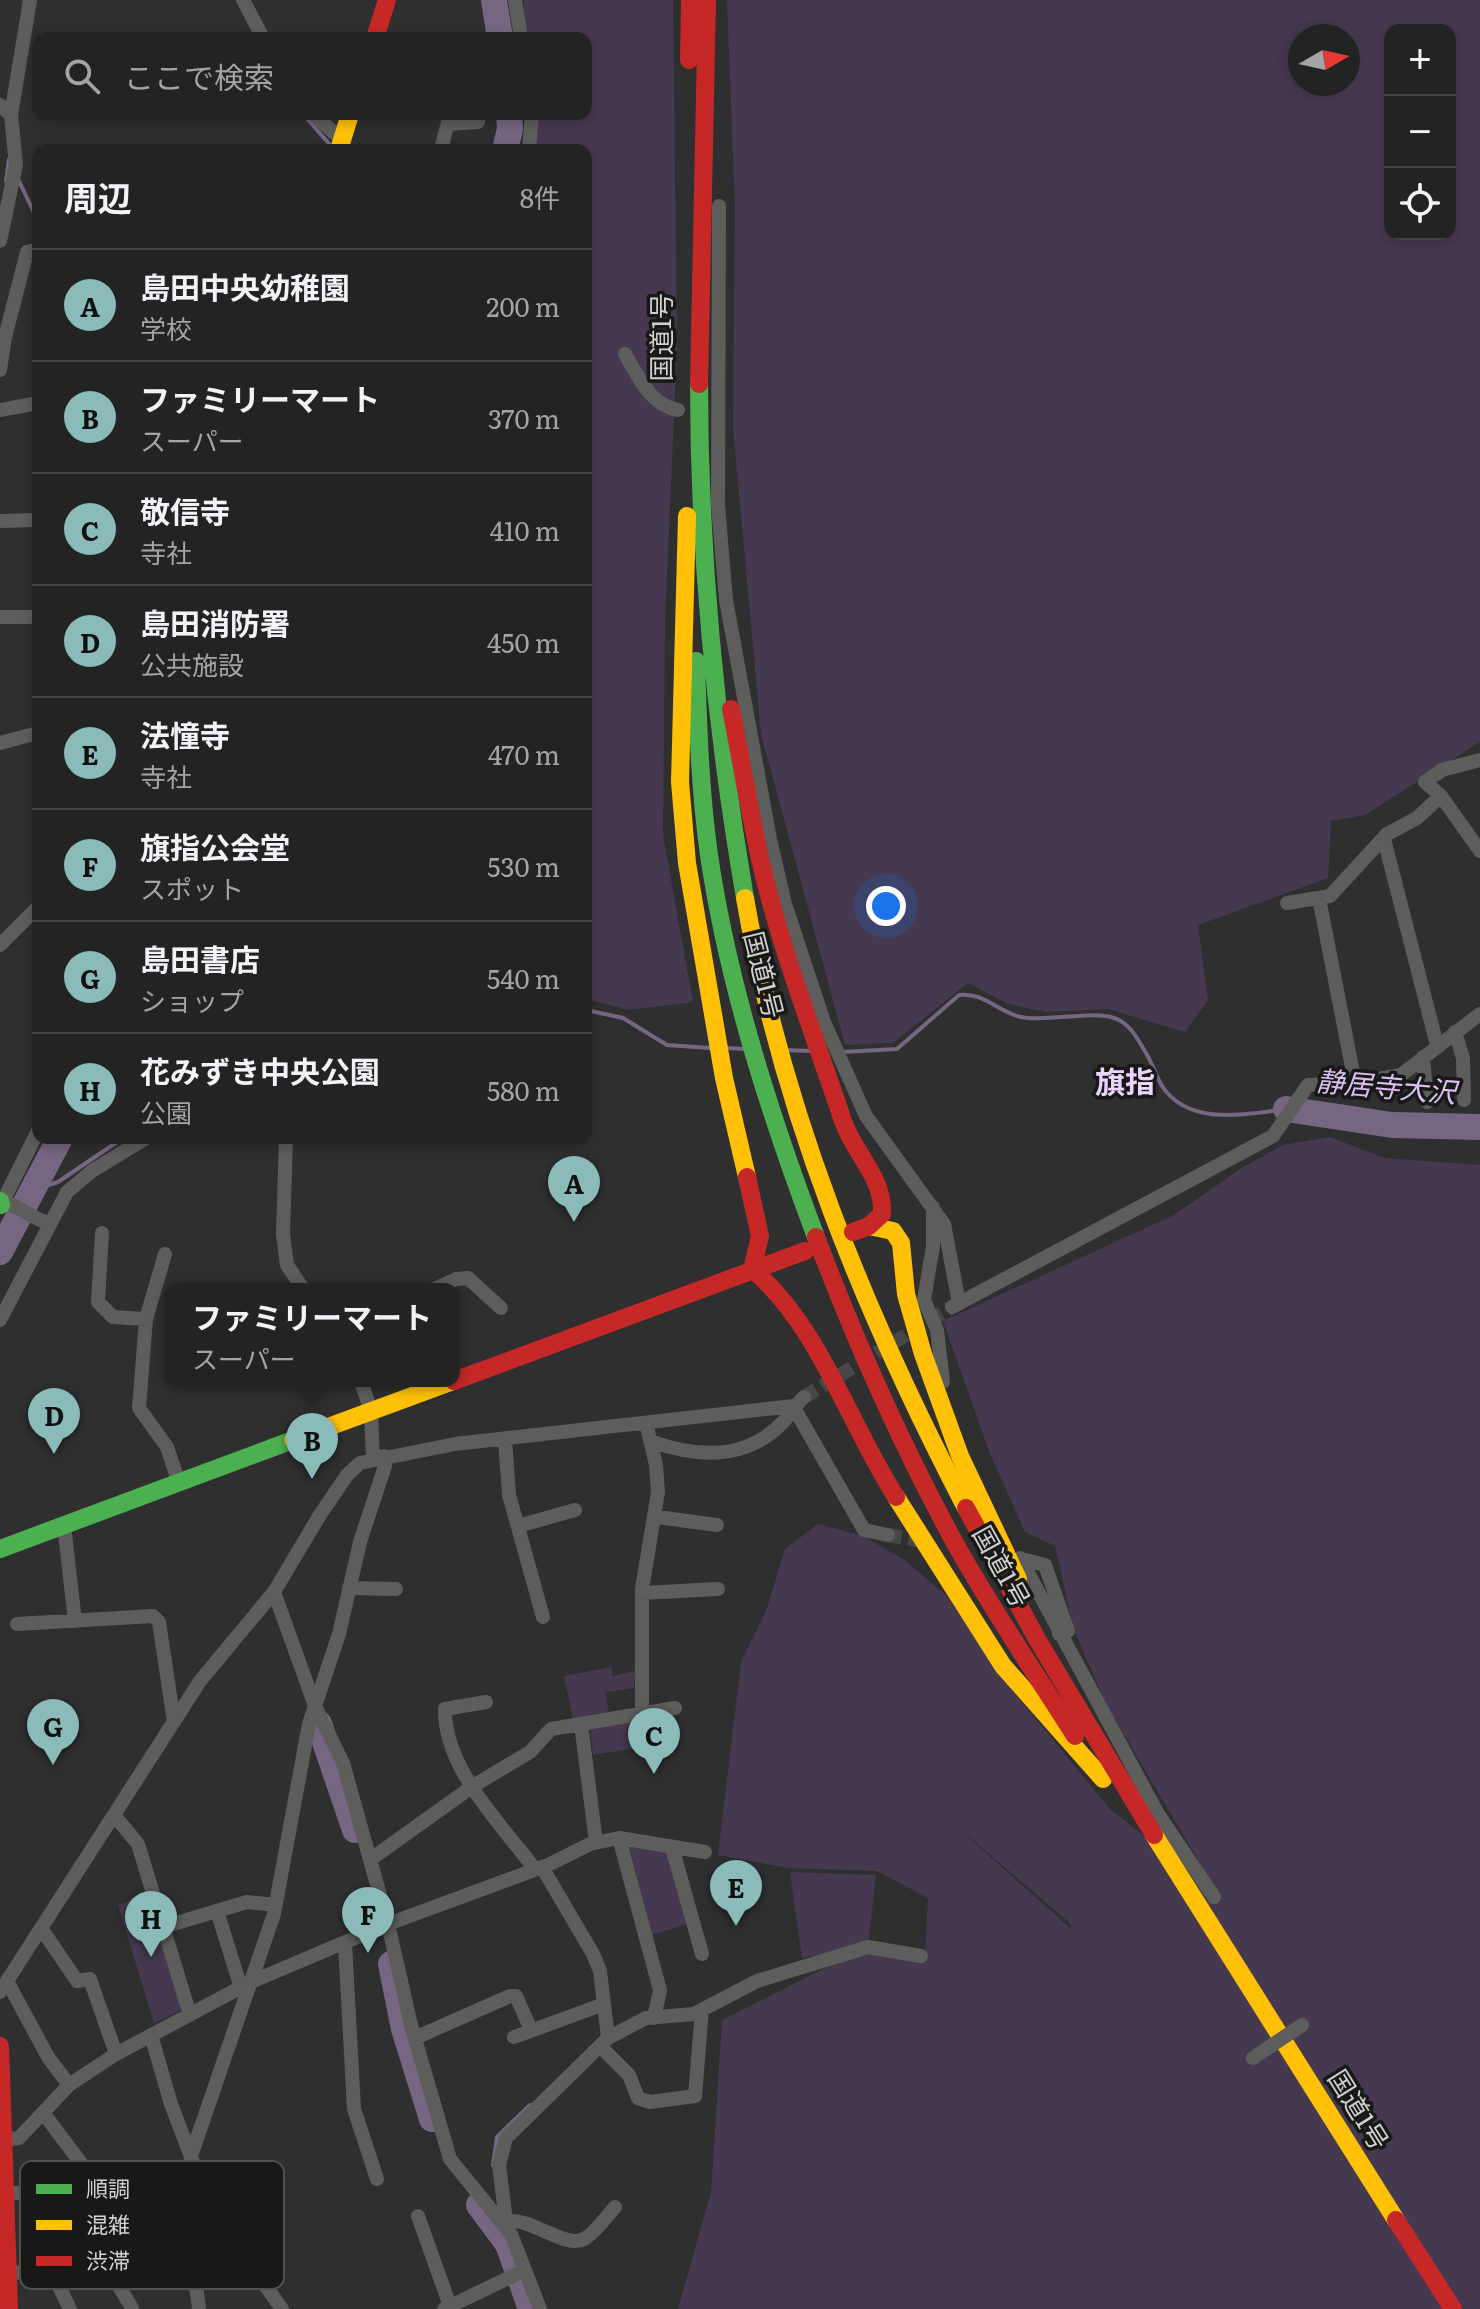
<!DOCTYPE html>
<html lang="ja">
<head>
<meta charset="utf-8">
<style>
	:root { --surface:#232323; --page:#2b2b2b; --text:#f1f3f6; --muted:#a3a4a6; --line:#404041; --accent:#8bbbb9 }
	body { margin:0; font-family:Literata,"Noto Sans JP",serif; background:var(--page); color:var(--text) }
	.controls { position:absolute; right:24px; top:24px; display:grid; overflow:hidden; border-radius:16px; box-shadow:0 4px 12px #0003 }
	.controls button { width:72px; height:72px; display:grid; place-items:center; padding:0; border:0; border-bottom:2px solid var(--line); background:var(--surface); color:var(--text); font:40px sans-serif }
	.compass { position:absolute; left:1288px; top:24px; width:72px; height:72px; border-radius:50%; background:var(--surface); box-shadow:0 4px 12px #0003; rotate:81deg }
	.you { position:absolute; left:886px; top:906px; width:28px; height:28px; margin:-20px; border:6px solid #fff; border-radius:50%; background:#1a73e8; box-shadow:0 0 0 12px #1a73e833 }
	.badge { display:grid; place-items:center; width:52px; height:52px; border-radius:50%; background:var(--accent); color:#111; font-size:26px; font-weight:700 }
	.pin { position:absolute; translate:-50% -66px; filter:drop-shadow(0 2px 4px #0008) }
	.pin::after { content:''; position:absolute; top:42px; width:28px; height:24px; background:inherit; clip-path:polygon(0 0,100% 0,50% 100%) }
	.popup { position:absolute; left:164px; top:1283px; width:296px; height:104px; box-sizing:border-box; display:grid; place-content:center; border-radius:16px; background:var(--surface); filter:drop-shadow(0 2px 6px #0005); font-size:26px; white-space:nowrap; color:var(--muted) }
	.popup b { font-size:30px; color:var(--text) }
	.popup::after { content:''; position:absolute; left:50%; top:100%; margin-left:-16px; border:16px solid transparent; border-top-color:var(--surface) }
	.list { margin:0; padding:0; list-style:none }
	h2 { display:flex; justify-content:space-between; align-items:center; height:104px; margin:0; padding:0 32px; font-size:34px }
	h2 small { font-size:26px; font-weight:400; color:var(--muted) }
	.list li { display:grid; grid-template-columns:52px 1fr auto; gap:24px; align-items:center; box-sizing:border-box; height:112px; padding:0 32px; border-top:2px solid var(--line) }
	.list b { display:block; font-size:30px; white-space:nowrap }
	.list p { margin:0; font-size:26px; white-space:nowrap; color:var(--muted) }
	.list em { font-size:26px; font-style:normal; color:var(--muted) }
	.icon { flex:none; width:44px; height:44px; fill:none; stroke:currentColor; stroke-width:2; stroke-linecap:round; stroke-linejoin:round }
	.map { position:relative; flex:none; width:1480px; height:2309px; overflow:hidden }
	.search { position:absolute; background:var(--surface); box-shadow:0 4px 12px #0003; left:32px; top:32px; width:560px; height:88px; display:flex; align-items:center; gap:20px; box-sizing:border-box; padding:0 28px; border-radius:16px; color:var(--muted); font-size:30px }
	.panel { position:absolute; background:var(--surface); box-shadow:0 4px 12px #0003; left:32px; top:144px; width:560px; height:1000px; border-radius:16px }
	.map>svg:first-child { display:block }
	.green { fill:#45394f; fill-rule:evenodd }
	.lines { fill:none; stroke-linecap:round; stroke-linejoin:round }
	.stream { stroke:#756781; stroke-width:4 }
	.river { stroke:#756781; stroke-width:26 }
	.street-tunnel { stroke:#474747; stroke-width:14; stroke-dasharray:14 7; stroke-linecap:butt }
	.street { stroke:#5d5d5c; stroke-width:14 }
	.fast { stroke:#4caf50; stroke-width:18 }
	.slow { stroke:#ffc107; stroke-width:18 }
	.jam { stroke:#c62828; stroke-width:18 }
	.street-bridge { stroke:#5d5d5c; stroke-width:14 }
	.labels { text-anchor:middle; stroke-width:7; stroke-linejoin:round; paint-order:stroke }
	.street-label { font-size:26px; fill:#d1d2d0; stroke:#181817 }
	.water-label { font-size:28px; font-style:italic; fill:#dcc0f4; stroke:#181817 }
	.quarter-label { font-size:30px; font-weight:bold; fill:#ebd5ff; stroke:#181817 }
	.key { fill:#181817; stroke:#50504e; stroke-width:2 }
	.key-label { font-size:22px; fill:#d1d2d0 }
</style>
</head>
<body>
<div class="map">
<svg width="1480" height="2309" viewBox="0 0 1480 2309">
	<rect width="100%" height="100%" fill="#2f2f2f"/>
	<path class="green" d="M524 0H673L677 347 665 621 663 835 693 1002 629 1010 586 999V150H524L525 114H586V38H525Z
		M727 0H1480V742L1365 815 1331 821 1328 878 1198 925 1208 1000 1185 1032 1108 1009 1046 1012 1008 1004 968 983 893 1043 845 1045 761 734 733 427 735 207ZM1390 30H1450V234H1390ZM1300 36H1348V84H1300Z
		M1330 1137 1384 1158 1480 1165V2309H678L711 2192 722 2020 865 1948 802 1958 790 1872 876 1875 868 1947 925 1958 928 1898 877 1871 788 1868 718 1855 741 1662 766 1611 785 1549 818 1524 863 1536 903 1559 948 1597 1008 1685 1109 1808 1220 1897 1106 1704 1074 1630 1055 1546 1025 1532 989 1451 943 1321 1174 1215 1243 1167 1283 1145ZM947 1818 1071 1924V1927L1070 1928Z
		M612 1667V1676L635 1671 634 1688 606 1692 608 1712 573 1718 564 1676Z
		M674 1716 677 1741 593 1755 590 1726Z
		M629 1847 669 1853 687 1924 652 1935Z
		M149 1893 183 2009 154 2023 118 1905Z"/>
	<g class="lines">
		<path class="stream" d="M303 114 332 147
			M6 181 9 159
			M19 181 38 221
			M586 1010 623 1018 667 1045 710 1048
			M726 1048 746 1049
			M786 1050 810 1051
			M842 1052 897 1049 959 995C984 992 998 1012 1021 1017 1047 1023 1098 1008 1119 1020 1132 1027 1138 1040 1146 1053 1152 1063 1156 1075 1162 1086 1189 1127 1246 1114 1287 1109
			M33 1190 58 1182 123 1138
			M0 1228 7 1238
			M493 2165 497 2137 530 2105"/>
		<path class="river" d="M494 0 500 38
			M505 150 510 129 509 114
			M1286 1109 1392 1125 1480 1127
			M0 1252 60 1138
			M319 1724 355 1830
			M391 1964 404 2029 432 2119
			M479 2205 508 2244 531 2309"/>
		<path class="street-tunnel" d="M804 1397 952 1307
			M888 1535 927 1542"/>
		<path class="street" d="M243 0 263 38
			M515 0 521 38
			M0 105 11 115 16 165 0 241
			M313 114 342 140
			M11 115 30 0
			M448 124 478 122
			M441 150 450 114
			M529 150 532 114
			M719 206 718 505 726 600 770 839 785 904 824 1022 866 1116 944 1224 959 1303
			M625 354C638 376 650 405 678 410
			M0 370 5 337 27 252 38 250
			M0 410 38 403
			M0 521 33 520
			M0 617H38
			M0 743 38 733
			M1441 796 1480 851
			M1384 839 1437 1045
			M1319 898 1355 1083
			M1287 903 1330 896 1387 834 1417 818 1441 796 1425 782 1442 770 1480 760
			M0 945 38 907
			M1455 1032 1463 1058 1464 1100
			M1423 1057 1427 1102
			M286 1138 283 1234 287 1265 303 1289
			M4 1201 50 1225
			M0 1207 38 1131
			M933 1207V1246L924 1300 937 1330 943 1382
			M102 1233 98 1302 113 1317 146 1319
			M165 1254 146 1319 139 1408 167 1447 179 1483
			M434 1289 456 1279 468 1278 501 1308
			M952 1307 1273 1136 1308 1085 1355 1083 1401 1075 1480 1014
			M0 1320 67 1192 92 1171 146 1138
			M361 1381 371 1412 373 1459
			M505 1439 509 1495 543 1617
			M650 1441C698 1458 747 1461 784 1421 792 1413 796 1404 804 1397
			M657 1517 717 1525
			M64 1525 75 1621
			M518 1526 575 1510
			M1020 1558 1158 1814 1214 1897
			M1026 1560 1045 1565 1068 1631 1059 1634
			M349 1588 396 1589
			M274 1592 315 1706 343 1763 388 1924 411 2025 450 2159 511 2234 540 2309
			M642 1593 718 1589
			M17 1624 153 1616 159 1622 174 1722
			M486 1702 445 1709C444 1768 500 1823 534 1868
			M642 1715V1589L658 1492 656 1465 646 1423
			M581 1724 596 1842
			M114 1815 138 1844 190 2015
			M619 1838 660 1990 654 2018
			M672 1847 702 1954
			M371 1859 473 1786 530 1752 551 1729 675 1708
			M217 1911 241 1988
			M163 1927 247 1902 276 1905
			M41 1928 77 1981 90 1979 116 2054
			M345 1943 354 2109 377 2179
			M7 1981 48 2057 69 2085
			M0 1992 200 1681 274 1592 318 1518 347 1475 360 1463 455 1444 793 1406 864 1530 888 1535
			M151 2035 171 2104 211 2209 282 2309
			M514 2037 604 2004
			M415 2038 510 1996H516L531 2030
			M608 2038 646 2018 694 2014 757 1981 868 1947 921 1956
			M600 2046 629 2075 638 2098 650 2102 695 2096 702 2010
			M44 2114 90 2175
			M3 2140 19 2138 69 2085 116 2054 251 1982 388 1924 548 1865 590 1844 619 1838 705 1852
			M5 2194 39 2191 117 2283 132 2308
			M418 2216 450 2306
			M506 2221C531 2217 565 2249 584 2239 595 2233 606 2217 615 2207
			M507 2229 499 2165 506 2138 608 2038 600 1971 593 1954 542 1867
			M8 2274 50 2268 70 2309
			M199 2309 186 2207 191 2156 274 1914 309 1724 339 1634 360 1542 385 1466 384 1456
			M444 2309 525 2270"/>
		<path class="fast" d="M699 384C699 557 716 729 745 898
			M696 661C698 726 700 791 709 855 728 984 770 1115 816 1237
			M0 1201 1 1205
			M0 1549 293 1440"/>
		<path class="slow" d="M339 150 350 114
			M687 516 680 782 687 863 724 1078 747 1177
			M745 898C782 1113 866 1316 966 1508
			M869 1226 893 1231 901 1243 906 1294 923 1354 960 1456 1018 1579
			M293 1440 453 1381
			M896 1497 1003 1666 1103 1779
			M1154 1835 1396 2220"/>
		<path class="jam" d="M375 38 387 0
			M689 60 690 0
			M699 384 707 0
			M731 709C741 759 749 809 760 859 780 948 814 1034 843 1121 854 1154 884 1177 882 1214L869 1226
			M747 1177 760 1236 752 1269C820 1327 848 1422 896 1497
			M853 1232 869 1226
			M816 1237C856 1343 902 1446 956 1545 993 1611 1035 1673 1075 1736
			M454 1381 805 1251
			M966 1508 1037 1639 1154 1835
			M0 2046 9 2309
			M1396 2220 1453 2309"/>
		<path class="street-bridge" d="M1253 2058 1302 2025"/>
	</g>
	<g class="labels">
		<g class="street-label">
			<text transform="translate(662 337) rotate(-90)" y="9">国道1号</text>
			<text transform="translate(763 975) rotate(76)" y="9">国道1号</text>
			<text transform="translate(1001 1567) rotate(61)" y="9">国道1号</text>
			<text transform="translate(1358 2110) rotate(58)" y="9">国道1号</text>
		</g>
		<g class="water-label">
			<text transform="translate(1386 1087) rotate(5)" y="10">静居寺大沢</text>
		</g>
		<g class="quarter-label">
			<text x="1125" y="1093">旗指</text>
		</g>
	</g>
	<rect x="20" y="2161" width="264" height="128" rx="12" class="key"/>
	<rect x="36" y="2184" width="36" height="10" fill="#4caf50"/>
	<rect x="36" y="2220" width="36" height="10" fill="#ffc107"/>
	<rect x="36" y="2256" width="36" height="10" fill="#c62828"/>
	<g class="key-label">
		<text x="86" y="2197">順調</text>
		<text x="86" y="2233">混雑</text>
		<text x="86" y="2269">渋滞</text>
	</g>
</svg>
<div class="controls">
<button>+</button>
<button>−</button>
<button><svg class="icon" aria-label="locate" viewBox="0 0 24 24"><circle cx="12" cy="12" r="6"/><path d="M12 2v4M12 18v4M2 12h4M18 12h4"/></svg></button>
</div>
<svg class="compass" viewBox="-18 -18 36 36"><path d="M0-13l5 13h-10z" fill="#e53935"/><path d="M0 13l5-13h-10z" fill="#a3a4a6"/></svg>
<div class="you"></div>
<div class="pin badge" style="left:574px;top:1222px">A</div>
<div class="pin badge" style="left:312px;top:1479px">B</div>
<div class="popup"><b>ファミリーマート</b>スーパー</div>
<div class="pin badge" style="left:654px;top:1774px">C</div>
<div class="pin badge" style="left:54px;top:1454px">D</div>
<div class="pin badge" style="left:736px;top:1926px">E</div>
<div class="pin badge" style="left:368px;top:1953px">F</div>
<div class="pin badge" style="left:53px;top:1765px">G</div>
<div class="pin badge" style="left:151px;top:1957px">H</div>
<div class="search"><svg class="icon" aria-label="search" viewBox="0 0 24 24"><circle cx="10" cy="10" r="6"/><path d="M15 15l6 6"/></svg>ここで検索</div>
<section class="panel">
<h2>周辺<small>8件</small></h2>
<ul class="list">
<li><span class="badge">A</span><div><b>島田中央幼稚園</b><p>学校</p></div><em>200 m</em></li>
<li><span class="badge">B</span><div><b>ファミリーマート</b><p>スーパー</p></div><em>370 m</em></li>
<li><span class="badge">C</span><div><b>敬信寺</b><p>寺社</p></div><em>410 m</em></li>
<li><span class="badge">D</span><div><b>島田消防署</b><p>公共施設</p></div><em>450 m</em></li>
<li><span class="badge">E</span><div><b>法憧寺</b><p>寺社</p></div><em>470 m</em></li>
<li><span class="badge">F</span><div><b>旗指公会堂</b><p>スポット</p></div><em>530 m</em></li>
<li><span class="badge">G</span><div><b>島田書店</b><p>ショップ</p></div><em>540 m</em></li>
<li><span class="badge">H</span><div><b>花みずき中央公園</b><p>公園</p></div><em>580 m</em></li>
</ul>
</section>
</div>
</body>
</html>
